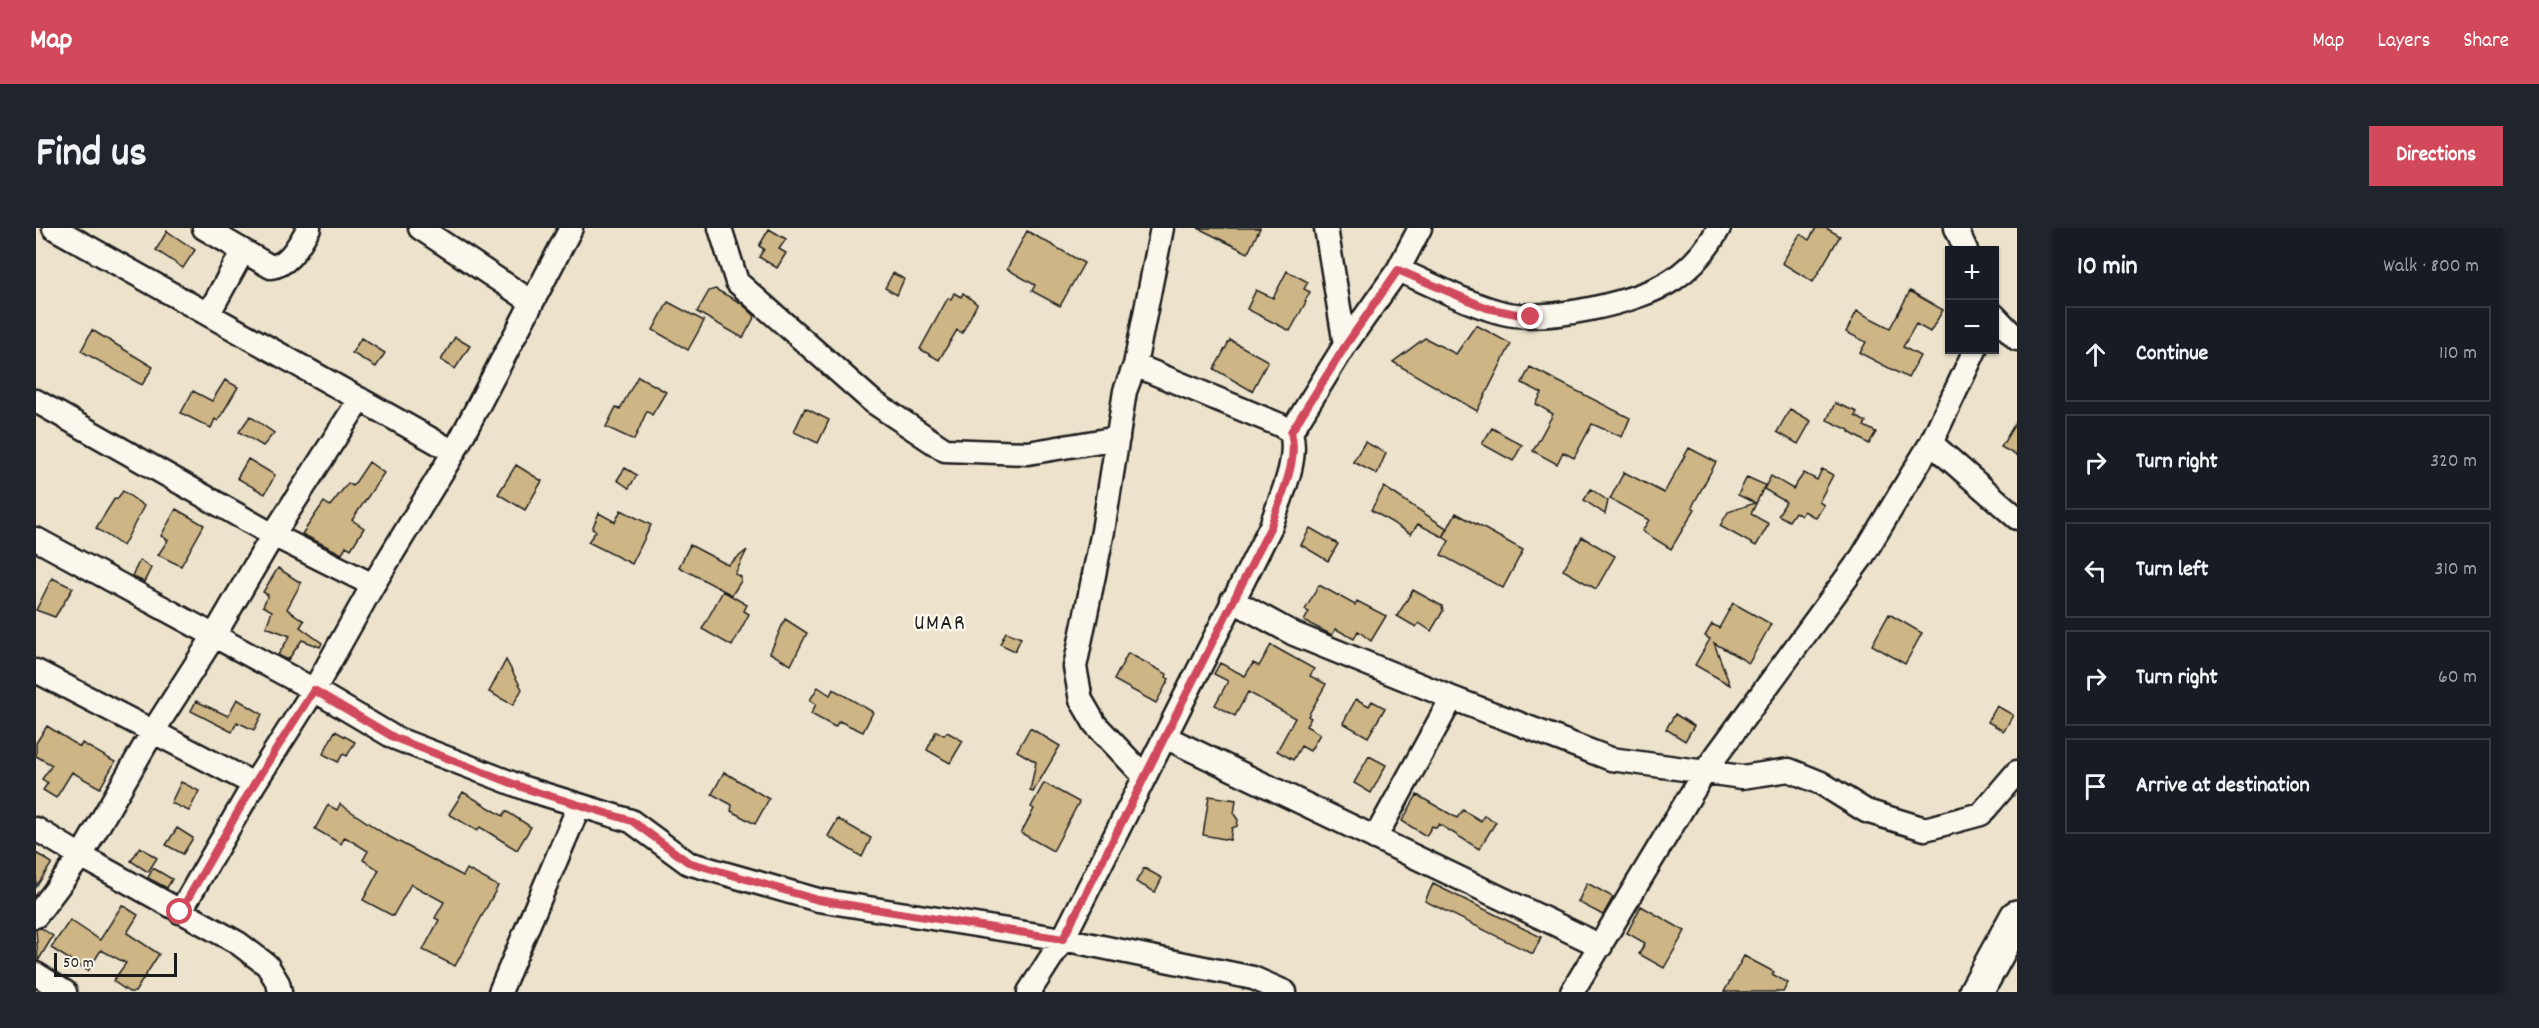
<!DOCTYPE html>
<html lang="en">
<head>
<meta charset="utf-8">
<style>
	:root { --surface:#171b24; --page:#20242c; --text:#f1f3f6; --muted:#9ea1a6; --line:#363941; --accent:#d1495b }
	body { margin:0; font-family:Dekko,sans-serif; background:var(--page); color:var(--text) }
	.controls { position:absolute; right:18px; top:18px; display:grid; overflow:hidden; border-radius:0px; box-shadow:0 2px 4px #0004 }
	.controls button { width:54px; height:54px; display:grid; place-items:center; padding:0; border:0; border-bottom:2px solid var(--line); background:var(--surface); color:var(--text); font:30px sans-serif }
	.scale { position:absolute; left:18px; bottom:15px; width:123px; box-sizing:border-box; padding-left:6px; border:3px solid #1c1c1c; border-top:0; font-size:16px; line-height:21px; white-space:nowrap; color:#1c1c1c; -webkit-text-stroke:4px #fbf7ec; paint-order:stroke }
	.stop { position:absolute; width:18px; height:18px; margin:-14px; border:4px solid #d1495b; border-radius:50%; background:#fff }
	.stop.end { background:#d1495b; border-color:#fff; box-shadow:0 2px 6px #0008 }
	.list { margin:0; padding:0; list-style:none }
	h2 { display:flex; justify-content:space-between; align-items:center; height:78px; margin:0; padding:0 24px; font-size:26px }
	h2 small { font-size:20px; font-weight:400; color:var(--muted) }
	.list li { display:grid; grid-template-columns:39px 1fr auto; gap:18px; align-items:center; box-sizing:border-box; height:96px; margin:0 12px 12px; padding:0 12px; border:2px solid var(--line); border-radius:0px }
	.list b { display:block; font-size:22px; white-space:nowrap }
	.list em { font-size:20px; font-style:normal; color:var(--muted) }
	.icon { flex:none; width:33px; height:33px; fill:none; stroke:currentColor; stroke-width:2; stroke-linecap:round; stroke-linejoin:round }
	.map { position:relative; flex:none; width:1981px; height:764px; overflow:hidden; border-radius:0px }
	header { display:flex; align-items:center; gap:36px; box-sizing:border-box; height:84px; padding:0 30px; background:var(--accent); color:#fff }
	header strong { font-size:28px }
	nav { display:flex; gap:33px; margin-inline-start:auto; font-size:21px }
	.intro { display:flex; align-items:center; justify-content:space-between; box-sizing:border-box; height:144px; padding:0 36px }
	h1 { margin:0; font-size:42px }
	.button { padding:15px 27px; border-radius:0px; background:var(--accent); color:#fff; font-size:21px; font-weight:700 }
	main { display:flex; gap:36px; padding:0 36px }
	aside { flex:1; background:var(--surface); border-radius:0px; box-shadow:0 2px 4px #0004 }
	.map>svg:first-child { display:block }
	.building { fill:#cdb585; stroke:#1c1c1c; stroke-width:1.5 }
	.lines { fill:none; stroke-linecap:round; stroke-linejoin:round }
	.minor-casing { stroke:#1c1c1c; stroke-width:27 }
	.highway-casing { stroke:#1c1c1c; stroke-width:38 }
	.minor { stroke:#fbf7ec; stroke-width:22 }
	.highway { stroke:#fbf7ec; stroke-width:33 }
	.route { stroke:#d1495b; stroke-width:8 }
	.labels { text-anchor:middle; stroke-width:5; stroke-linejoin:round; paint-order:stroke }
	.quarter-label { font-size:22px; letter-spacing:1.5px; fill:#1c1c1c; stroke:#fbf7ec }
</style>
</head>
<body>
<header>
<strong>Map</strong>
<nav><a>Map</a><a>Layers</a><a>Share</a></nav>
</header>
<div class="intro"><h1>Find us</h1><a class="button">Directions</a></div>
<main>
<div class="map">
<svg width="1981" height="764" viewBox="0 0 1981 764">
	<rect width="100%" height="100%" fill="#ede3cd"/>
	<filter id="ink" filterUnits="userSpaceOnUse"><feTurbulence type="fractalNoise" baseFrequency=".0167" numOctaves="2"/><feDisplacementMap in="SourceGraphic" scale="12" xChannelSelector="R" yChannelSelector="G"/><feConvolveMatrix kernelMatrix="1 2 1 2 8 2 1 2 1" color-interpolation-filters="sRGB"/></filter>
	<g filter="url(#ink)">
		<path class="building" d="M1162 0H1224L1212 25Z
			M1780 0H1790L1804 8 1777 54 1746 35 1764 6 1773 12Z
			M733 1 750 11 743 21 750 25 741 40 723 29 728 21 723 18Z
			M131 3 159 22 147 40 120 22Z
			M991 3 1048 35 1024 78 996 63 999 57 971 41Z
			M1251 43 1272 54 1268 61 1274 64 1269 73 1270 74 1254 103 1211 81 1220 62 1237 70Z
			M857 45 868 51 861 67 849 60Z
			M679 61 705 75 719 88 707 110 661 84 673 63Z
			M1874 63 1907 82 1894 104 1880 96 1867 119 1884 128 1872 150 1824 125 1830 114 1810 104 1821 83 1854 100Z
			M918 65 925 69 927 65 941 76 926 105 921 102 903 132 884 121 912 70 915 71Z
			M632 74 668 93 652 122 617 102Z
			M1440 97 1475 116 1441 183 1357 134 1389 110 1420 126Z
			M56 102 117 139 106 157 45 123Z
			M419 109 434 118 419 141 405 132Z
			M325 110 349 125 340 139 316 125Z
			M1194 112 1232 133 1216 163 1178 141Z
			M1494 139 1594 190 1586 209 1556 196 1538 230 1527 224 1521 236 1497 223 1517 186 1500 176 1506 165 1486 155Z
			M602 148 630 164 616 187 611 183 598 212 570 199 580 179 584 181Z
			M189 152 202 159 182 193 179 191 175 200 145 185 157 163 176 173Z
			M1799 175 1821 184 1819 188 1830 194 1828 198 1840 204 1833 216 1813 204V202L1791 192Z
			M769 180 793 192 782 215 758 204Z
			M1754 181 1775 193 1762 216 1741 204Z
			M214 188 238 205 227 218 203 204Z
			M1981 192V228L1965 219Z
			M1456 200 1486 217 1477 233 1446 216Z
			M1329 214 1350 225 1341 246 1317 234Z
			M1653 220 1680 234 1656 279 1659 281 1635 321 1606 303 1613 292 1574 271 1588 244 1628 265Z
			M212 231 239 247 229 266 201 250Z
			M333 234 348 245 316 292 328 300 315 321 310 318 306 326 266 306 288 274 294 278 312 255 317 258Z
			M480 237 506 253 489 282 462 266Z
			M589 240 601 247 593 260 581 252Z
			M1786 241 1797 247 1783 274 1788 277 1780 290 1768 283 1765 288 1759 284 1753 293 1742 287 1750 274 1728 261 1735 248 1757 261 1768 245 1781 252Z
			M1711 249 1729 257 1715 286 1733 296 1720 318 1684 298 1692 284 1719 275 1702 267Z
			M1348 259 1412 301 1407 309 1382 296 1375 306 1335 282Z
			M1555 261 1572 273 1569 286 1548 272Z
			M87 263 108 278 87 318 60 300 79 270 81 271Z
			M140 281 168 297 145 338 122 327 132 312 125 308Z
			M585 282 615 297 596 336 552 314 560 303 556 301 563 285 579 294Z
			M1420 285 1487 322 1467 360 1405 327 1413 313 1407 309Z
			M1274 300 1302 316 1292 333 1265 317Z
			M1546 309 1579 328 1560 361 1527 342Z
			M654 317 692 337 711 322 699 346 705 349V353L696 367 643 339Z
			M104 332 115 340 108 354 96 348Z
			M242 340 265 355 251 381 268 393 264 399 286 415 284 419 266 412 252 432 242 427 254 408 230 399 236 383 227 378 232 367 227 364Z
			M16 350 37 360 19 389 0 382Z
			M1283 357 1319 377 1321 373 1350 388 1335 413 1322 403 1318 411 1300 401 1296 407 1268 393 1273 384 1269 382Z
			M1377 362 1406 378 1407 383 1395 403 1383 395 1380 399 1361 388Z
			M687 363 711 377 708 383 713 386 696 418 666 401Z
			M1697 375 1735 396 1713 435 1678 415 1694 457 1659 437 1674 411 1669 408 1676 396 1683 400Z
			M1853 386 1886 405 1869 436 1836 417Z
			M749 391 771 405 755 437 734 425Z
			M970 404 985 410 979 423 964 416Z
			M1235 417 1278 441 1274 448 1290 456 1272 488 1275 490 1270 498 1284 506 1274 523 1265 518 1257 532 1241 523 1259 490 1212 464 1199 488 1179 477 1192 453 1178 446 1184 435 1209 448 1217 435 1223 438Z
			M1092 425 1131 446 1130 449 1133 451 1120 475 1078 452Z
			M470 432 486 461 477 477 453 464Z
			M782 459 794 467 797 461 837 484 827 504 803 493 799 499 775 486 780 476 774 472Z
			M201 471 226 486 218 502 201 494 196 504 155 483 160 473 192 488Z
			M1320 471 1333 478 1336 473 1349 480 1332 509 1307 495Z
			M1961 478 1977 487 1968 503 1952 494Z
			M1639 486 1658 498 1649 513 1630 501Z
			M11 498 44 519 46 515 79 534 64 560 36 544 20 570 7 562 12 555 6 551 16 537 0 528V515Z
			M994 500 1024 518 997 564 994 563 1000 534 981 523Z
			M299 503 319 514 311 528 307 526 302 534 287 526Z
			M900 503 908 507 911 504 927 513 914 535 891 522Z
			M1333 528 1350 537 1335 565 1318 555Z
			M688 544 733 571 719 596 695 583 696 577 676 566Z
			M145 554 163 563 153 583 135 575Z
			M1008 555 1043 574 1017 623 985 605 998 581 995 579Z
			M427 564 467 588 470 583 495 599 481 622 444 599 441 603 413 586Z
			M1381 567 1421 590 1427 582 1445 593 1448 587 1460 594 1443 621 1403 596 1400 600 1396 598 1390 608 1366 593Z
			M1173 568 1200 572 1198 586 1202 592 1201 598 1196 600 1194 612 1167 607Z
			M304 576 350 607 427 648 431 641 462 658 419 738 387 722 403 692 399 690 408 674 375 656 357 688 327 672 343 642 327 632 332 623 309 609 305 616 279 601 292 577 301 582Z
			M802 591 835 610 826 629 792 608Z
			M141 600 157 610 147 626 130 617Z
			M104 619 121 630 112 644 95 633Z
			M0 625 16 635 0 659Z
			M117 640 136 651 131 660 112 650Z
			M1108 640 1126 650 1119 664 1100 654Z
			M1551 655 1577 669 1567 687 1542 674Z
			M1397 656 1505 709 1497 726 1389 673Z
			M86 677 102 687 91 705 123 726 99 764H93L77 753 90 735 65 722 52 743 15 720 34 692 64 712Z
			M1605 678 1649 703 1628 740 1603 726 1609 715 1591 705Z
			M5 700 17 708 2 733 0 701Z
			M1708 728 1738 744 1736 746 1752 755 1747 764H1688Z"/>
		<g class="lines">
			<g class="minor-casing">
				<path id="minor" d="M18 0 418 224
					M168 0 235 39C255 36 263 15 273 0
					M384 0 496 74
					M684 0 701 54 836 173 909 222 992 225 1082 210
					M1290 0 1309 117
					M1920 0 1930 22
					M1362 42C1396 56 1431 76 1467 85 1509 95 1603 75 1638 51 1657 38 1672 20 1683 0
					M173 85 207 23
					M1958 87 1981 111
					M1939 122 1895 215 1981 290
					M0 173 237 307 337 357
					M1255 204 1309 117 1362 42 1384 0
					M0 311 278 462 359 510 491 561 595 593 652 635 782 672 1027 711 1217 750 1249 764
					M1196 372 1258 406 1416 470 1575 531 1706 549 1753 542 1785 555 1830 583 1889 601 1945 586 1981 544
					M0 443 218 556
					M1129 509 1565 718
					M1109 549 1059 496 1045 472 1039 439 1067 303 1089 163 1099 137 1126 0
					M0 601 45 628 202 715 231 737 242 755 244 764
					M1339 610 1416 470
					M144 684 218 556 278 462 337 357 418 224 535 0
					M0 688 45 628 116 505 178 408 237 307 324 171
					M0 746 29 764
					M464 764 543 578
					M993 764 1027 711 1235 298C1244 270 1263 233 1255 204L1244 197 1099 137
					M1536 764 1669 543 1826 329 1895 215"/>
			</g>
			<g class="highway-casing">
				<path id="highway" d="M1940 764 1981 689"/>
			</g>
			<use href="#minor" class="minor"/>
			<use href="#highway" class="highway"/>
		</g>
	</g>
	<g class="lines" filter="url(#ink)">
		<path class="route" d="M144 684 218 556 278 462 359 510 491 561 596 593 652 634 782 672 1027 711 1235 298C1244 270 1263 233 1255 204L1310 117 1362 42 1451 80 1495 89"/>
	</g>
	<g class="labels">
		<g class="quarter-label">
			<text x="904" y="401">UMAR</text>
		</g>
	</g>
</svg>
<div class="controls">
<button>+</button>
<button>−</button>
</div>
<div class="scale">50 m</div>
<div class="stop" style="left:144px;top:684px"></div>
<div class="stop end" style="left:1495px;top:89px"></div>
</div>
<aside>
<h2>10 min<small>Walk · 800 m</small></h2>
<ul class="list">
<li><svg class="icon" aria-label="ahead" viewBox="0 0 24 24"><path d="M12 20V5M6 11l6-6 6 6"/></svg><div><b>Continue</b></div><em>110 m</em></li>
<li><svg class="icon" aria-label="right" viewBox="0 0 24 24"><path d="M7 20v-9h11M14 6l5 5-5 5"/></svg><div><b>Turn right</b></div><em>320 m</em></li>
<li><svg class="icon" aria-label="left" viewBox="0 0 24 24"><path d="M17 20v-9H6M10 6l-5 5 5 5"/></svg><div><b>Turn left</b></div><em>310 m</em></li>
<li><svg class="icon" aria-label="right" viewBox="0 0 24 24"><path d="M7 20v-9h11M14 6l5 5-5 5"/></svg><div><b>Turn right</b></div><em>60 m</em></li>
<li><svg class="icon" aria-label="arrive" viewBox="0 0 24 24"><path d="M6 21V4h12l-3 4 3 4H6"/></svg><div><b>Arrive at destination</b></div></li>
</ul>
</aside>
</main>
</body>
</html>
